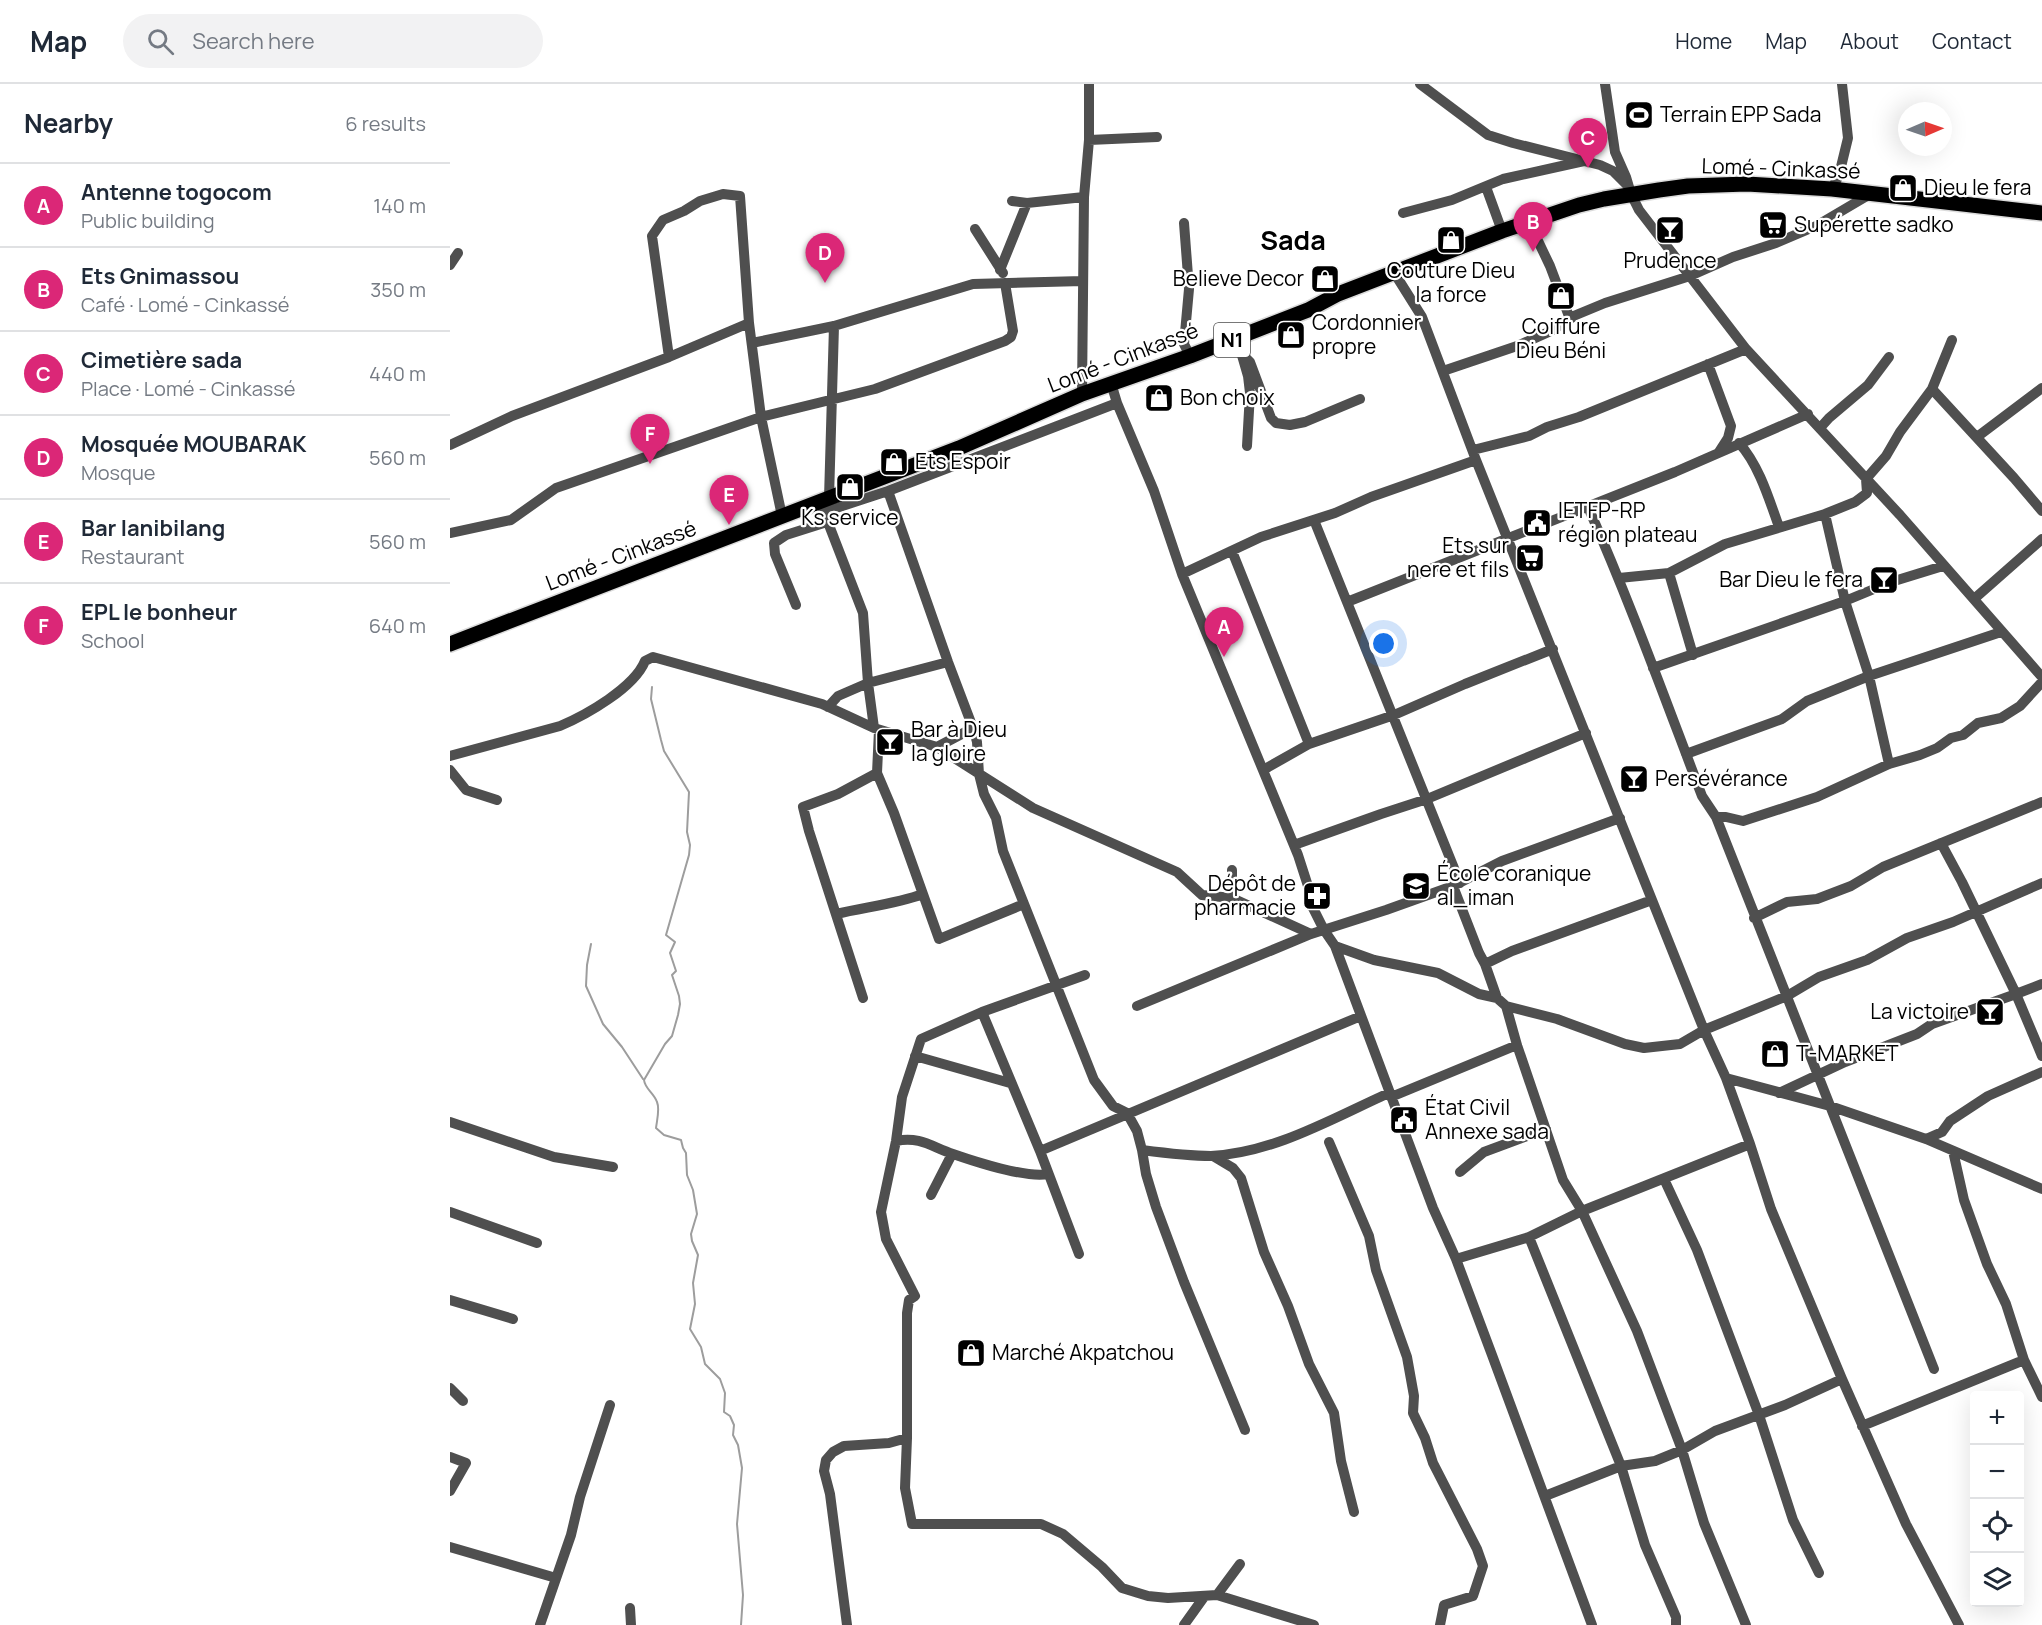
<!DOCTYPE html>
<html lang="en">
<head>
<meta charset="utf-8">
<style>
	:root { --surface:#fff; --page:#f2f2f3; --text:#1f2937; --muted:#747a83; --line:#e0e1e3; --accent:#db2777 }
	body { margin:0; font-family:Manrope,sans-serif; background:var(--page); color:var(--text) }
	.controls { position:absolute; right:18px; bottom:18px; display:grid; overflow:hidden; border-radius:6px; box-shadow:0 6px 24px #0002 }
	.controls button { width:54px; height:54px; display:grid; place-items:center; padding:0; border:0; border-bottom:2px solid var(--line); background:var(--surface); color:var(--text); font:30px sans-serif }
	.compass { position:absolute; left:1448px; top:18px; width:54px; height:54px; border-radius:50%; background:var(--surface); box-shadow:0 6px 24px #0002; rotate:88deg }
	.you { position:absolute; left:934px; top:560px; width:21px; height:21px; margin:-15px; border:4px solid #fff; border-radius:50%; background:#1a73e8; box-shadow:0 0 0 9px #1a73e833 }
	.badge { display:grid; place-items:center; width:39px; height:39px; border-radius:50%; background:var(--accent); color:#fff; font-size:20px; font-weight:700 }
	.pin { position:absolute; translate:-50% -50px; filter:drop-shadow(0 2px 3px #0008) }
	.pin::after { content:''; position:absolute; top:32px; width:21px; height:18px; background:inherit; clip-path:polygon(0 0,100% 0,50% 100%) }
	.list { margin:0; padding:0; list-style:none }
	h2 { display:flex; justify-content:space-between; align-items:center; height:78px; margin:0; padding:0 24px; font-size:26px }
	h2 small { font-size:20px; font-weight:400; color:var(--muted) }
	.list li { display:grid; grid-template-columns:39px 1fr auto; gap:18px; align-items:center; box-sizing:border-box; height:84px; padding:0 24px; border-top:2px solid var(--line) }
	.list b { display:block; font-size:22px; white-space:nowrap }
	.list p { margin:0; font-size:20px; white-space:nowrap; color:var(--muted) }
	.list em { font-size:20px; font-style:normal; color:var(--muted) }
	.icon { flex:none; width:33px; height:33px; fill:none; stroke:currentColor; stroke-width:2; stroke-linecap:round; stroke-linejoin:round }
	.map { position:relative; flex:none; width:1592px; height:1541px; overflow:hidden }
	header { display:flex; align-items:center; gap:36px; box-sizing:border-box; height:84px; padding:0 30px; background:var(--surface); border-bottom:2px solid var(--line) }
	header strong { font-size:28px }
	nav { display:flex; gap:33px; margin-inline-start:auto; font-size:21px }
	.search { width:420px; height:54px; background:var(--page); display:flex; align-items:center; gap:15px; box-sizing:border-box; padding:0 21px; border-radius:33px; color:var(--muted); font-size:22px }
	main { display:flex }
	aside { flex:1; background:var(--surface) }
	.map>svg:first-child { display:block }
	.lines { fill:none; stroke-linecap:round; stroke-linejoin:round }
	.stream { stroke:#9d9d9d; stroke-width:2 }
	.highway-casing { stroke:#dbdbdb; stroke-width:18 }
	.minor { stroke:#4f4f4f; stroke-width:10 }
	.highway { stroke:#000; stroke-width:15 }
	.labels { text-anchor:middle; stroke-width:4.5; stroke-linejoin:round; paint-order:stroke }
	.shield { fill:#fff; stroke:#4c4c4c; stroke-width:1.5 }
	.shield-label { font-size:20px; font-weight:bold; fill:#000 }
	.poi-label { font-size:21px; fill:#000; stroke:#fff; text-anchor:start }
	.street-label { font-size:21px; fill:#000; stroke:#fff }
	.district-label { font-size:27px; font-weight:bold; fill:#000; stroke:#fff }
</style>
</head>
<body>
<header>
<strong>Map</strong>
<div class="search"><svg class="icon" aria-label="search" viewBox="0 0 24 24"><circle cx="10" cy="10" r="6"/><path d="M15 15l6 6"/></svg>Search here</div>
<nav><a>Home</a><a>Map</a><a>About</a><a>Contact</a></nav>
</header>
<main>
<aside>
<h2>Nearby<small>6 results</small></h2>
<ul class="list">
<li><span class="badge">A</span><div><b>Antenne togocom</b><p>Public building</p></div><em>140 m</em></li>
<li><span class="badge">B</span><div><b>Ets Gnimassou</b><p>Café · Lomé - Cinkassé</p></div><em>350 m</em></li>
<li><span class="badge">C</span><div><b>Cimetière sada</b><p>Place · Lomé - Cinkassé</p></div><em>440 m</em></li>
<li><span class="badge">D</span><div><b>Mosquée MOUBARAK</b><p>Mosque</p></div><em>560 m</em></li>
<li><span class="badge">E</span><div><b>Bar lanibilang</b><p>Restaurant</p></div><em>560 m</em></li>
<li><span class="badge">F</span><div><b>EPL le bonheur</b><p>School</p></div><em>640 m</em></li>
</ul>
</aside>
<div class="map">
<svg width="1592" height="1541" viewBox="0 0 1592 1541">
	<rect width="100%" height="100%" fill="#fff"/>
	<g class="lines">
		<path class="stream" d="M202 603 201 615 211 656 214 667 239 708 237 748 240 761 239 771 216 851 225 858 220 869 226 887 222 891 229 912 230 920 228 931 222 952 215 960 194 996C195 1005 204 1009 207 1018 210 1025 207 1036 206 1044L214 1051 231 1056 233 1064 236 1069 237 1091 243 1106 247 1130 241 1150 242 1157 248 1171 243 1199 245 1220 240 1245 251 1263 255 1280 270 1295 275 1309 274 1328 280 1332 284 1341 283 1351 288 1361 292 1384 287 1440 293 1511 291 1541
			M141 860 137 881 136 902 153 940 172 963 193 995"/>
		<g class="highway-casing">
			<path id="highway" d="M0 560 509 364 632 310 740 272 858 226 888 210 1052 147 1129 121 1154 115 1209 106 1238 102 1297 100 1382 105 1592 129"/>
		</g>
		<path class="minor" d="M970 0 1038 51 1063 59 1150 81 1163 87 1178 102
			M1155 0 1165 68 1176 93 1181 110 1189 126 1296 265 1450 431 1592 593
			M639 56 707 53
			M1036 103 1052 147
			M1382 105 1389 91 1398 54 1392 0
			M562 117 577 119 634 113
			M953 129 1002 116 1053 95 1134 77
			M1079 138 1100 182 1120 235
			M734 139 739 205 734 260 740 272
			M525 145 553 189
			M0 181 8 169
			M550 186 577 119
			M945 190 972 233 1026 376 1254 946 1276 994 1300 1060 1321 1125 1392 1295 1456 1440 1509 1541
			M787 254 798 292 800 309 797 362
			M302 259 384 242 523 200 633 197
			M792 270 800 278 821 334 826 339 840 341 855 338 910 315
			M219 273 202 152 213 136 234 127 250 117 273 110 290 112 299 239 311 333 332 432
			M1258 280 1281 342 1278 354 1269 368
			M993 287 1067 262 1101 247 1126 231 1155 219 1240 192 1283 173 1326 159 1366 142 1422 109
			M661 299 667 319 704 407 732 490 848 771 858 802 861 820 874 846 885 862 924 876 988 889 1029 910 1047 914 1056 922 1107 935 1175 960 1194 964 1230 960 1254 946 1337 912 1369 893 1417 876 1457 854 1503 838 1592 799
			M1482 305 1502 256
			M632 310 634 113 639 56V0
			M1370 344 1379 334 1418 301 1439 273
			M1527 353 1592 304
			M1289 359C1309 381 1319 415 1329 443
			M0 361 62 332 219 273 299 239
			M1023 366 1079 352 1097 343 1129 333 1296 265
			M438 407 498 578 523 644 527 658 529 690 534 710 546 734 553 767 644 996 663 1022 677 1029 687 1047 692 1066 696 1090 706 1123 734 1198 795 1346
			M379 414 384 242
			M372 423 413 529 418 599 424 644
			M1138 423C1180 518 1215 615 1252 712L1266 733H1276L1293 737 1367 713 1439 680 1470 671 1487 664 1501 654 1513 651 1528 639 1551 634 1570 622 1592 598
			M374 428 438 407 667 319
			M1375 430 1395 517 1419 592 1439 680
			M864 436 1010 799
			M0 449 61 436 106 404 311 333 425 305 555 257 561 253 563 247 555 199
			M782 467 859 660
			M1219 489 1243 571
			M732 490 811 453 885 429 921 413 1026 376
			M1169 494 1219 489 1275 460 1375 430 1405 418 1417 409 1416 395 1436 372 1450 348 1482 305 1564 394 1592 427
			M1524 515 1592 455
			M897 518 1225 388 1358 330
			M346 521 325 470 324 459 336 451 377 438
			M1203 584 1395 517 1441 498 1493 482
			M378 623 388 612 418 599 498 578
			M429 646 427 689 444 729 489 855 574 820
			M487 663 523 644
			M1236 670 1332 635 1357 617 1419 592 1551 548
			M0 672 110 642C136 631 184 604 195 577L203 573 372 620 424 644 487 663 583 724 727 788 752 811 782 814 861 850
			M0 686 16 706 47 716
			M813 686 859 660 944 631 1015 600 1103 565
			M1266 733 1484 1285
			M1491 759 1512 798 1566 910 1592 900
			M844 761 931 730 977 715 1136 649
			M782 786V814
			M1003 802 1029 869 1035 880
			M386 830C415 823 446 820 473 810
			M1304 834 1337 818 1367 815 1401 802 1433 783 1592 718
			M885 862 983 1124 1006 1175 1042 1271 1142 1541
			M635 891 532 928 471 955 452 1013 446 1057 431 1128 436 1155 465 1212 459 1216 457 1229V1354L455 1404 462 1440H591L613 1450 652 1483 672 1504 698 1512 718 1514 767 1511 864 1541
			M413 914 359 747 353 723 388 710 427 689
			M1047 914 1035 880 1062 867 1202 816
			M687 922 861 850 936 826 1003 802 1052 777 1170 734
			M1056 922 1067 961 1113 1096 1132 1127 1187 1247 1232 1366 1254 1439 1296 1541
			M532 928 590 1067 629 1170
			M465 972 560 999
			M1276 994 1380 1022 1476 1055 1592 1105
			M1329 1009 1395 978 1467 950 1482 940 1566 910 1592 972
			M941 1013 1067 961
			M0 1038 104 1073 163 1083
			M1476 1055 1492 1048 1500 1037 1538 1012 1592 988
			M446 1057C470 1052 482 1063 503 1070 526 1078 576 1094 598 1090
			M879 1058 919 1152 926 1186 957 1273 964 1312 963 1329 975 1354 983 1379 1027 1465 1033 1482 1023 1512 994 1521 990 1541
			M692 1066C715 1069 738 1072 761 1072 824 1069 883 1034 939 1009
			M590 1067 911 932
			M1503 1067 1514 1116 1537 1180 1556 1220 1574 1276 1592 1313
			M763 1072 783 1084 791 1094 814 1168 838 1222 859 1280 884 1329 891 1377 904 1428
			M1010 1088 1034 1068 1096 1045
			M1214 1095 1247 1166 1309 1331 1343 1436 1369 1489
			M481 1111 502 1070
			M0 1128 87 1159
			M1079 1153 1171 1382 1195 1461 1226 1533V1541
			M1006 1175 1079 1153 1132 1127 1300 1060
			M0 1216 63 1235
			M0 1304 13 1317
			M1412 1342 1574 1276
			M0 1373 16 1379 0 1407
			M1095 1412 1171 1382 1205 1377 1232 1366 1265 1347 1335 1321 1392 1295
			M0 1463 106 1494
			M767 1511 790 1480
			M180 1524 181 1541
			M90 1541 121 1451 130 1413 160 1321
			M397 1541 380 1410 374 1387 376 1376 383 1368 394 1362 439 1359 457 1354
			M734 1541 754 1513"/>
		<use href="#highway" class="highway"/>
	</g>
	<defs>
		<g id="stadium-square" transform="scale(1.5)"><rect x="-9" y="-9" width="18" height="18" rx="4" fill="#000" stroke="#fff"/><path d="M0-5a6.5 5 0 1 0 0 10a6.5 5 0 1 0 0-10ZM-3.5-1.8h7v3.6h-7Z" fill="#fff"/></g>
		<g id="shop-square" transform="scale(1.5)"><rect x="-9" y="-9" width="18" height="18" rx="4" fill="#000" stroke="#fff"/><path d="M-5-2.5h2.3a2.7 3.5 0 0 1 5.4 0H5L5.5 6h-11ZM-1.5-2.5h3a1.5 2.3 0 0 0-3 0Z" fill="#fff"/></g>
		<g id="supermarket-square" transform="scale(1.5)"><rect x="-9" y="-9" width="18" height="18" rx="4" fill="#000" stroke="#fff"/><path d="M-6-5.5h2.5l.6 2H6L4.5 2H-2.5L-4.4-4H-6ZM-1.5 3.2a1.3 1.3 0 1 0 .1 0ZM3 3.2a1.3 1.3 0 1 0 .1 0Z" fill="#fff"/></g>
		<g id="bar-square" transform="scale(1.5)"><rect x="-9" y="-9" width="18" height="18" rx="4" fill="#000" stroke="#fff"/><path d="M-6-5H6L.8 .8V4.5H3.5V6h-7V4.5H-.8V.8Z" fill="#fff"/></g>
		<g id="civic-square" transform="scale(1.5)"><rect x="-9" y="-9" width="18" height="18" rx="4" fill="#000" stroke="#fff"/><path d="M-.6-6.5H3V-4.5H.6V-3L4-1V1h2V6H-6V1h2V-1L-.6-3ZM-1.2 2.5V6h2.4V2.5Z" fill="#fff"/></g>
		<g id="school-square" transform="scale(1.5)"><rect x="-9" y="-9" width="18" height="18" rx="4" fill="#000" stroke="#fff"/><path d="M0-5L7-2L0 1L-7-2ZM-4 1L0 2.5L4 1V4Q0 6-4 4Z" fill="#fff"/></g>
		<g id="pharmacy-square" transform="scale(1.5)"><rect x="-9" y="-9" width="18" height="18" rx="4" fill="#000" stroke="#fff"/><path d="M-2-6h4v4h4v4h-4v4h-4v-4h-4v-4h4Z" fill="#fff"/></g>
	</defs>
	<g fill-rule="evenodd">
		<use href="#stadium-square" x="1189" y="31"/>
		<use href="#shop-square" x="1453" y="104"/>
		<use href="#supermarket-square" x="1323" y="141"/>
		<use href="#bar-square" x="1220" y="146"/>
		<use href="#shop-square" x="1001" y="156"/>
		<use href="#shop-square" x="875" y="195"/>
		<use href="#shop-square" x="1111" y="212"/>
		<use href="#shop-square" x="841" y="251"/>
		<use href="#shop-square" x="709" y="314"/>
		<use href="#shop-square" x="444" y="378"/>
		<use href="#shop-square" x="400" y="403"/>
		<use href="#civic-square" x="1087" y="439"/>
		<use href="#supermarket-square" x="1080" y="474"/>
		<use href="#bar-square" x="1434" y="496"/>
		<use href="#bar-square" x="440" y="658"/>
		<use href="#bar-square" x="1184" y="695"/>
		<use href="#school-square" x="966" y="802"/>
		<use href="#pharmacy-square" x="867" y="812"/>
		<use href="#bar-square" x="1540" y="928"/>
		<use href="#shop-square" x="1325" y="970"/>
		<use href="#civic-square" x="954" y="1036"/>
		<use href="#shop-square" x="521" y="1269"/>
	</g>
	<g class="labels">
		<rect class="shield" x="764" y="239" width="36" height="34" rx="4.5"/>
		<g class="shield-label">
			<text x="782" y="263">N1</text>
		</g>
		<g class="poi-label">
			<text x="1210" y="38">Terrain EPP Sada</text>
			<text x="1474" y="111">Dieu le fera</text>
			<text x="1344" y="148">Supérette sadko</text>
			<text x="1220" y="184" text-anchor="middle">Prudence</text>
			<text x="1001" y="194" text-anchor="middle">Couture Dieu<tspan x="1001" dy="24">la force</tspan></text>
			<text x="854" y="202" text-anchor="end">Believe Decor</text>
			<text x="862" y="246">Cordonnier<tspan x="862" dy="24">propre</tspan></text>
			<text x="1111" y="250" text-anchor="middle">Coiffure<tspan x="1111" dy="24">Dieu Béni</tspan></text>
			<text x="730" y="321">Bon choix</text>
			<text x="465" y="385">Ets Espoir</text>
			<text x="1108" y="434">IETFP-RP<tspan x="1108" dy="24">région plateau</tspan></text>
			<text x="400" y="441" text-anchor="middle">Ks service</text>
			<text x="1059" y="469" text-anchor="end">Ets sur<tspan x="1059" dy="24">nere et fils</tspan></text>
			<text x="1413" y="503" text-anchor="end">Bar Dieu le fera</text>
			<text x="461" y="653">Bar à Dieu<tspan x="461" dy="24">la gloire</tspan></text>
			<text x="1205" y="702">Persévérance</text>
			<text x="987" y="797">École coranique<tspan x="987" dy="24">al_iman</tspan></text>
			<text x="846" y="807" text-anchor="end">Dépôt de<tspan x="846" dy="24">pharmacie</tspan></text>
			<text x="1519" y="935" text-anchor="end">La victoire</text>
			<text x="1346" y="977">T-MARKET</text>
			<text x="975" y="1031">État Civil<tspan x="975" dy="24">Annexe sada</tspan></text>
			<text x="542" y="1276">Marché Akpatchou</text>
		</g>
		<g class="street-label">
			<text transform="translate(1331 85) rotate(2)" y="7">Lomé - Cinkassé</text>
			<text transform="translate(673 274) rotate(-21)" y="7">Lomé - Cinkassé</text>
			<text transform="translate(171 472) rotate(-21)" y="7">Lomé - Cinkassé</text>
		</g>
		<g class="district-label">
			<text x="843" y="166">Sada</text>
		</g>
	</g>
</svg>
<div class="controls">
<button>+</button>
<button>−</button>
<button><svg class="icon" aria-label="locate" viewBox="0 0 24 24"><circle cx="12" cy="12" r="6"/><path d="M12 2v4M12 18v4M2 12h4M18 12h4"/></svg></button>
<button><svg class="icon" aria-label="layers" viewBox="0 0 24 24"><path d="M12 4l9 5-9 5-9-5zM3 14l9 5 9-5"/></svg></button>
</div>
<svg class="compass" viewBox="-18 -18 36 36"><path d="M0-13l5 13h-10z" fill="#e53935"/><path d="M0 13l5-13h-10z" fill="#747a83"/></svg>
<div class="you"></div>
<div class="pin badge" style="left:774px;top:573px">A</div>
<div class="pin badge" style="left:1083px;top:168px">B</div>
<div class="pin badge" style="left:1138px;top:84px">C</div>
<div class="pin badge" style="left:375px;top:199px">D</div>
<div class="pin badge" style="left:279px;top:441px">E</div>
<div class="pin badge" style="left:200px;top:380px">F</div>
</div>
</main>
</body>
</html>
